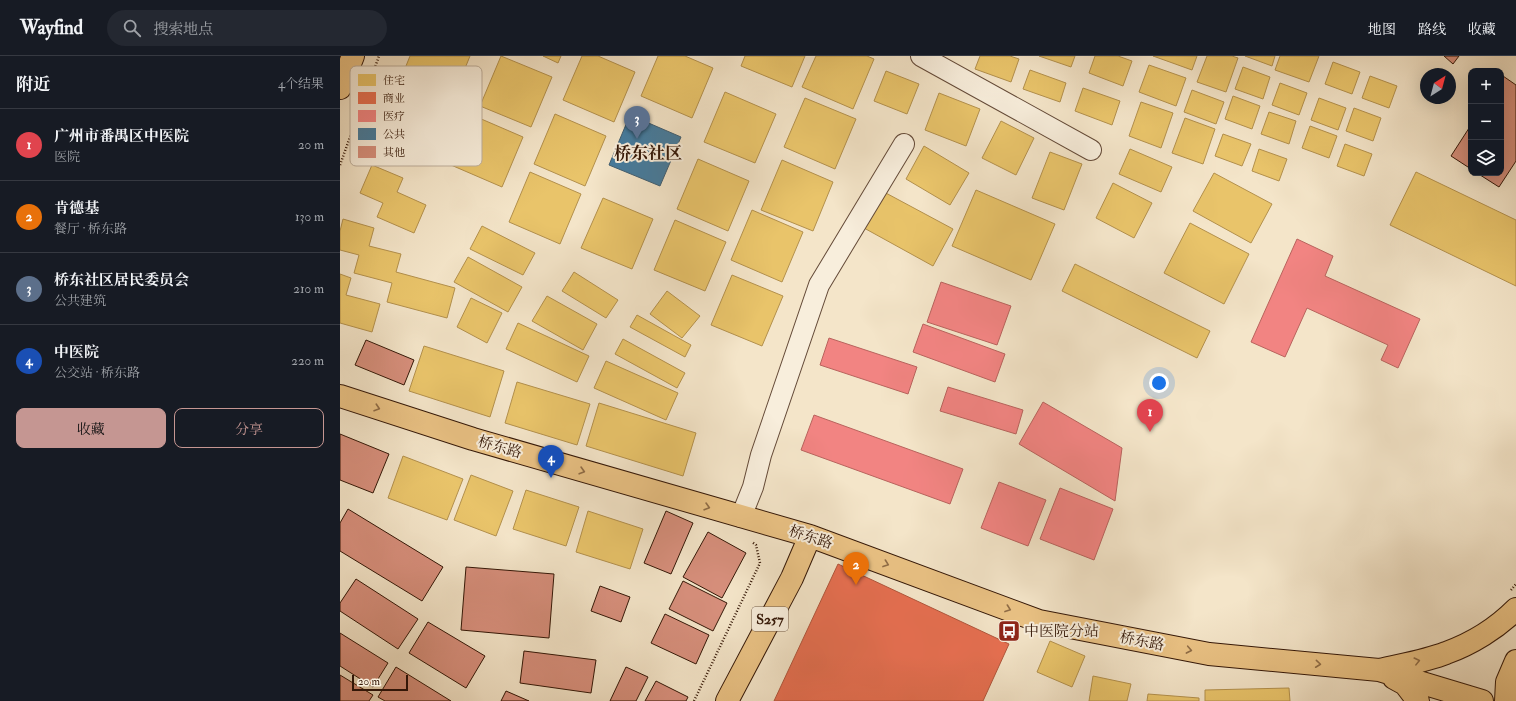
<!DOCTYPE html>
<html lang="zh">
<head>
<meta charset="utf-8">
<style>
	:root { --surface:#171b24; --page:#242831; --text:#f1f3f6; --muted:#9ea1a6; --line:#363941; --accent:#c59692 }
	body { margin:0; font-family:"IM FELL Double Pica","Noto Serif SC",serif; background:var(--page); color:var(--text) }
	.controls { position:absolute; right:12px; top:12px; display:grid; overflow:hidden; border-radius:8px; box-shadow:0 4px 16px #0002 }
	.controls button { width:36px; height:36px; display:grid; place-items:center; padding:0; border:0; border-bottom:1px solid var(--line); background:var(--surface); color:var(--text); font:20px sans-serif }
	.compass { position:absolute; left:1080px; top:12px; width:36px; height:36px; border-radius:50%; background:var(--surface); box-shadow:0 4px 16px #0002; rotate:36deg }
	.scale { position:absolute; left:12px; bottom:10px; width:56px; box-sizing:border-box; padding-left:4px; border:2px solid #341707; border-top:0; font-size:11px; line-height:14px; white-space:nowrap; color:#341707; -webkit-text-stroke:3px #f8eedc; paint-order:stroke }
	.you { position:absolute; left:819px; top:327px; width:14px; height:14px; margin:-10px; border:3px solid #fff; border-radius:50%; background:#1a73e8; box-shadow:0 0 0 6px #1a73e833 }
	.badge { display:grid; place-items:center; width:26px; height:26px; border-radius:50%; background:var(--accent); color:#fff; font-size:13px; font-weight:700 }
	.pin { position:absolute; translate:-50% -33px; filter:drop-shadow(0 1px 2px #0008) }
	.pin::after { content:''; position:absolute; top:21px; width:14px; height:12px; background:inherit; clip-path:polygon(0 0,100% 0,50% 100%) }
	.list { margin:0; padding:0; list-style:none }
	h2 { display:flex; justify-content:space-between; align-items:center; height:52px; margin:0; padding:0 16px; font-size:17px }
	h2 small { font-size:13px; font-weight:400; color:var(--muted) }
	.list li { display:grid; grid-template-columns:26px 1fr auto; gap:12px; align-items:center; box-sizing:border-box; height:72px; padding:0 16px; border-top:1px solid var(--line) }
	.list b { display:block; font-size:15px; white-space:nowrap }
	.list p { margin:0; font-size:13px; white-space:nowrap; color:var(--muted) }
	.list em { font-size:13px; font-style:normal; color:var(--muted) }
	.actions { display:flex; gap:8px; padding:12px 16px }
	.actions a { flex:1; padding:9px 0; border:1px solid var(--accent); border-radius:8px; text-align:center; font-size:14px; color:var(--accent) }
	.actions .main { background:var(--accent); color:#111 }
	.icon { flex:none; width:22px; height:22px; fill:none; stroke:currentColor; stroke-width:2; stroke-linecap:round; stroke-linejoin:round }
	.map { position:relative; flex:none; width:1176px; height:645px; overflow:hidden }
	header { display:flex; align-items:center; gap:24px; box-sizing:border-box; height:56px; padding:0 20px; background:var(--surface); border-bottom:1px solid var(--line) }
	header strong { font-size:19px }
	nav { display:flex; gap:22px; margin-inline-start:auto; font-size:14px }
	.search { width:280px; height:36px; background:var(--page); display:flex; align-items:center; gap:10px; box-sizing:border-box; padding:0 14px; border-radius:22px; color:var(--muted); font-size:15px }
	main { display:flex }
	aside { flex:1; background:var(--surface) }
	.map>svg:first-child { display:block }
	.homes { fill:#e9c46a; stroke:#b3904c }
	.shops { fill:#e76f51; stroke:#b1553b }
	.health { fill:#f28482; stroke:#b9635d }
	.public { fill:#457b9d; stroke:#405d70 }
	.building { fill:#d78f7c; stroke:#341707 }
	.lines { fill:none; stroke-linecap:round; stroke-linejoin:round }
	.minor-casing { stroke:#644a38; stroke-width:22 }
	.major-casing { stroke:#341707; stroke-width:24 }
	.path { stroke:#341707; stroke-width:2.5; stroke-dasharray:1 2; stroke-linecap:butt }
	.minor { stroke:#f8eedc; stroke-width:20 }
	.major { stroke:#eac284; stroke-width:22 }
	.oneway { stroke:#8f6c46 }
	.labels { text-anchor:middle; stroke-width:4; stroke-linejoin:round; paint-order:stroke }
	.shield { fill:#f8eedc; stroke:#6f5847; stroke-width:1 }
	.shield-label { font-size:14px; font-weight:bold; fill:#341707 }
	.street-label { font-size:15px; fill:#341707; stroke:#f8eedc }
	.poi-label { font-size:15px; fill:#341707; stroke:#f8eedc; text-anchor:start }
	.quarter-label { font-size:17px; font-weight:bold; fill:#341707; stroke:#f8eedc }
	.key { fill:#f8eedc; stroke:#bdae9c; stroke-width:1 }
	.key-label { font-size:11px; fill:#341707 }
</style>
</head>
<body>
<header>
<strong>Wayfind</strong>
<div class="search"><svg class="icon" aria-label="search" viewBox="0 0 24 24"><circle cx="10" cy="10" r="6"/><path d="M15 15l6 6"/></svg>搜索地点</div>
<nav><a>地图</a><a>路线</a><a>收藏</a></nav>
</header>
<main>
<aside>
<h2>附近<small>4个结果</small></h2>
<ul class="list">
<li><span class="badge" style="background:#e0444e">1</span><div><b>广州市番禺区中医院</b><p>医院</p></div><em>20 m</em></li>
<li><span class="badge" style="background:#e8710a">2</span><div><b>肯德基</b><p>餐厅 · 桥东路</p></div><em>130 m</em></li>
<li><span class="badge" style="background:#5c6f8a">3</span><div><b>桥东社区居民委员会</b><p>公共建筑</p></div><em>210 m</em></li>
<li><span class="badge" style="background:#1a4fb4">4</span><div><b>中医院</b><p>公交站 · 桥东路</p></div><em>220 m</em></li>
</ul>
<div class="actions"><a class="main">收藏</a><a>分享</a></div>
</aside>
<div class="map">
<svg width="1176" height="645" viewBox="0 0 1176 645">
	<rect width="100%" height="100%" fill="#f4e5c9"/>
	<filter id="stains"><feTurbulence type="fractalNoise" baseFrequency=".005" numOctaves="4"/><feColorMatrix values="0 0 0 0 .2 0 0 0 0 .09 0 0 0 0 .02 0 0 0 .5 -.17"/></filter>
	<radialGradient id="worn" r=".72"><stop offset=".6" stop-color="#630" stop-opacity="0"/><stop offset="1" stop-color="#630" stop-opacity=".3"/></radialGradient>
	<path class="homes" d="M70 0H130L115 37 64 15Z
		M161 0 212 21 191 71 140 50Z
		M203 0H221L218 7Z
		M242 0H258L295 16 274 66 223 44Z
		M318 0H345L373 12 352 62 301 40Z
		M405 0H465L452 31 401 10Z
		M476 0H527L534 3 513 53 462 31Z
		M640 0H670L679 3 671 26 635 13Z
		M699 0H735L731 11Z
		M755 0H778L792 5 783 30 749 17Z
		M813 0H857L852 14Z
		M867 0H892L898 2 886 36 857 26Z
		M905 0H935L932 10Z
		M940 0H979L969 26 935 14Z
		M993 6 1020 16 1012 38 985 28Z
		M809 9 846 22 836 50 799 36Z
		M903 11 930 21 923 43 895 33Z
		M690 14 726 27 720 46 683 33Z
		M546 15 579 28 567 58 534 45Z
		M1030 20 1057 30 1049 52 1022 42Z
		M940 27 967 37 959 59 932 49Z
		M743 32 780 45 772 69 735 55Z
		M852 34 884 46 876 68 844 56Z
		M385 36 436 58 415 107 364 86Z
		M599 37 640 53 626 90 585 74Z
		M893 40 920 50 912 73 885 63Z
		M465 42 516 63 495 113 444 91Z
		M979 42 1006 52 998 74 971 64Z
		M801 46 833 57 821 92 789 80Z
		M1014 52 1041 62 1033 85 1006 75Z
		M929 56 956 65 949 88 921 78Z
		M215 58 266 80 245 130 194 108Z
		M132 59 183 81 162 131 111 109Z
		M845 62 875 73 863 108 832 97Z
		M661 65 694 82 676 119 642 102Z
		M970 70 997 80 989 102 962 92Z
		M883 78 911 88 902 110 875 100Z
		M1005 88 1032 98 1024 120 997 110Z
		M584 90 629 117 610 149 566 123Z
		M790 93 832 111 821 136 779 118Z
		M919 93 947 103 939 125 912 115Z
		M710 96 742 108 724 154 692 142Z
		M358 103 409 125 388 175 337 153Z
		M442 104 493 126 473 175 421 154Z
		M32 109 63 122 57 136 86 149 74 177 37 161 43 147 20 137Z
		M190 116 241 138 220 188 169 166Z
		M1076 116 1176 164V230L1050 169Z
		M874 117 932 148 911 187 853 155Z
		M773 127 812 147 794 182 756 162Z
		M636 134 715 168 691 224 612 190Z
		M544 136 613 173 593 210 524 172Z
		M263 142 313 163 292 213 241 192Z
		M412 154 463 176 442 226 391 204Z
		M3 163 34 172 29 190 61 198 56 216 115 232 107 262 47 246 52 227 14 217 19 199 0 194V175Z
		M335 164 386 186 365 235 314 214Z
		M850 167 909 198 884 248 824 217Z
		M142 170 195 197 183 219 130 193Z
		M128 201 182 231 168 256 114 226Z
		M735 208 870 275 857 302 722 235Z
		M234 216 278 244 266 262 222 235Z
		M0 218 11 222 6 239 40 248 32 276 0 267Z
		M392 219 443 240 422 290 371 269Z
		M327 235 360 260 342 282 310 258Z
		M207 240 257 268 243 294 192 265Z
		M131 242 162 257 147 287 117 271Z
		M297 259 351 289 345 301 290 271Z
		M178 267 249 300 237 326 166 293Z
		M283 283 345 317 337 332 275 298Z
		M84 290 164 315 150 361 69 335Z
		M266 305 338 337 326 364 254 332Z
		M177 326 250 348 237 389 165 367Z
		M259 347 356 377 343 420 246 390Z
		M63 400 123 423 107 464 48 442Z
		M131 419 173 435 156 480 114 464Z
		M186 434 239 451 226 490 173 473Z
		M248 455 303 473 290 513 236 496Z
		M710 585 745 600 732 631 697 616Z
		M753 620 791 628 787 645H749Z
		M949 632 950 645H865V634Z
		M808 638 859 642V645H807Z"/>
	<path class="shops" d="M498 508 669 588 643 645H434Z"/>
	<path class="health" d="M957 183 993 200 985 220 1080 263 1058 312 1041 304 1048 289 967 252 945 301 911 286Z
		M601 226 671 250 657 289 587 266Z
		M583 268 665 298 655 326 573 296Z
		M489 282 577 311 568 338 480 309Z
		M608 331 683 354 676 378 600 355Z
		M703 346 782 392 775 445 679 388Z
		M474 359 623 413 610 448 461 394Z
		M659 426 706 444 688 490 641 472Z
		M720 432 773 453 754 504 700 483Z"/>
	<path class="public" d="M290 59 341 81 320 130 269 109Z"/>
	<path class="building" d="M1104 0H1119L1113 8Z
		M1163 20 1176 29V105L1159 131 1137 117H1161V23Z
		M1131 69V113L1111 100Z
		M26 284 74 304 64 329 15 309Z
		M0 378 49 398 33 437 0 424Z
		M8 453 103 511 82 545 0 495V467Z
		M326 455 353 467 331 518 304 507Z
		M368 476 406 497 382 542 343 521Z
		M126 511 214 518 209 582 121 574Z
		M16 523 78 563 58 593 0 555V547Z
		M343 525 387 547 373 575 329 553Z
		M260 530 290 541 281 566 251 555Z
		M325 558 369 579 356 608 311 587Z
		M88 566 145 600 126 632 69 597Z
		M0 577 48 607 33 631 0 610Z
		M184 595 256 604 251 637 180 627Z
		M56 611 111 645H45L38 641Z
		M286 611 308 621 296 645H270Z
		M0 619 33 639 29 645H0Z
		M316 625 348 641 346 645H305Z
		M166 635 189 645H161Z"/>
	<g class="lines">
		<g class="minor-casing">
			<path id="minor" d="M581 0 751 94
				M401 461 413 431 421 399 479 229 564 88"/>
		</g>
		<g class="major-casing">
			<path id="major" d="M0 32 13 0
				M0 340 133 383 470 480 699 565 869 598 1039 614 1142 645
				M1040 614C1061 609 1086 605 1106 597 1131 588 1157 572 1176 553
				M1054 622 1065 628 1078 645
				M387 645 452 522 470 480
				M1166 645 1167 626 1176 605"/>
		</g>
		<path class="path" d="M0 109 39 0
			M1171 534 1176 528
			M354 645 420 507 416 489 412 486"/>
		<use href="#minor" class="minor"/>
		<use href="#major" class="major"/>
	</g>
	<defs><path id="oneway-chevron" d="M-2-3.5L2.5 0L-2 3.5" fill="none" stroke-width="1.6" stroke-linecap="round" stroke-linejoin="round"/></defs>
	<g class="oneway">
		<use href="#oneway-chevron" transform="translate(37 352) rotate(18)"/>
		<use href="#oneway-chevron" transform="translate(242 415) rotate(16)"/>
		<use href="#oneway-chevron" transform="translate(367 451) rotate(16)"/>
		<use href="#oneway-chevron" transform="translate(546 508) rotate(20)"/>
		<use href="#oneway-chevron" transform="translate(668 553) rotate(20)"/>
		<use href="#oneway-chevron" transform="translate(849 594) rotate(11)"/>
		<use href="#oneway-chevron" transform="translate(1077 605) rotate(-14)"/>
		<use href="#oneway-chevron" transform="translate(978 608) rotate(6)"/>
	</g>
	<defs>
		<g id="bus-square" transform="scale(1.15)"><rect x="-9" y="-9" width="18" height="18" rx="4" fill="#8f2418" stroke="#f8eedc"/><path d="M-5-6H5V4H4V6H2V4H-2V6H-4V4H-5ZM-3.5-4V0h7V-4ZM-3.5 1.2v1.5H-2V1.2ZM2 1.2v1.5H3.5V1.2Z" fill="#fff"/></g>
	</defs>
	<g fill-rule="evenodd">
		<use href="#bus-square" x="669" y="575"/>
	</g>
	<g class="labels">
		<rect class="shield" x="412" y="551" width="36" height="24" rx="3"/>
		<g class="shield-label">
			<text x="430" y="568">S257</text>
		</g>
		<g class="street-label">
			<text transform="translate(160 391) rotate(16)" y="5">桥东路</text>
			<text transform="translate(471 481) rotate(18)" y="5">桥东路</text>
			<text transform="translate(802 585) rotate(11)" y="5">桥东路</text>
		</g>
		<g class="poi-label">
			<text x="684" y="580">中医院分站</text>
		</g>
		<g class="quarter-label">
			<text x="308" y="103">桥东社区</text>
		</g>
	</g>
	<rect x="10" y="10" width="132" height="100" rx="6" class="key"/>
	<rect x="18" y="18" width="18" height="12" fill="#e9c46a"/>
	<rect x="18" y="36" width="18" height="12" fill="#e76f51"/>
	<rect x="18" y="54" width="18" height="12" fill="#f28482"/>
	<rect x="18" y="72" width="18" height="12" fill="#457b9d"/>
	<rect x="18" y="90" width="18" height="12" fill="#d78f7c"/>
	<g class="key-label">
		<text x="43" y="28">住宅</text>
		<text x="43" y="46">商业</text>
		<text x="43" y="64">医疗</text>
		<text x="43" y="82">公共</text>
		<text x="43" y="100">其他</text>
	</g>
	<rect width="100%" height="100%" filter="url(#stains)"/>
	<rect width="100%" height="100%" fill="url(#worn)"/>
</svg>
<div class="controls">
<button>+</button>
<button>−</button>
<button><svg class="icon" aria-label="layers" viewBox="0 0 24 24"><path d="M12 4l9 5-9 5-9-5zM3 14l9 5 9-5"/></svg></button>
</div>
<svg class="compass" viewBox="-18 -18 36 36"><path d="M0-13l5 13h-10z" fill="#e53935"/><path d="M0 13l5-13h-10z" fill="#9ea1a6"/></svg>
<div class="scale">20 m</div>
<div class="you"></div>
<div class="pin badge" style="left:810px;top:376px;background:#e0444e">1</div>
<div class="pin badge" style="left:516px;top:529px;background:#e8710a">2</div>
<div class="pin badge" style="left:297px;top:83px;background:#5c6f8a">3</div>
<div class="pin badge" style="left:211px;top:422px;background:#1a4fb4">4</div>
</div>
</main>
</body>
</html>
